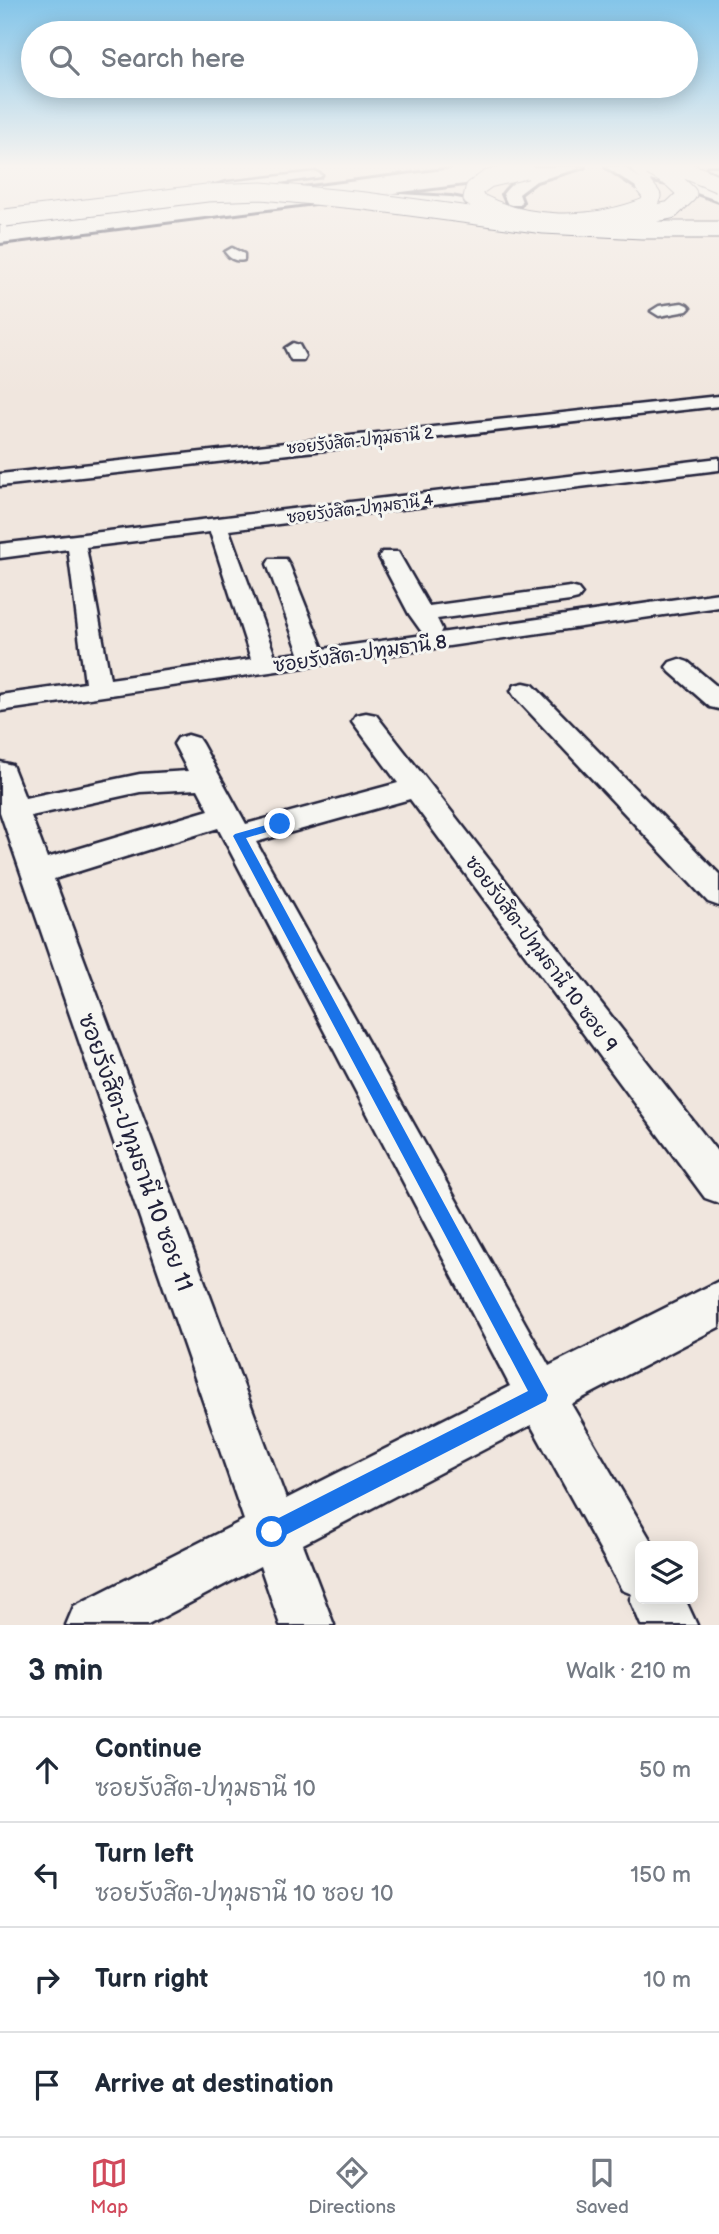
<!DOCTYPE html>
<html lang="en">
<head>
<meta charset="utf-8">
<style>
	:root { --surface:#fff; --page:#f2f2f3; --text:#1f2937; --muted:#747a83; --line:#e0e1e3; --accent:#d1495b }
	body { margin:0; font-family:"Balsamiq Sans","Playpen Sans Thai",sans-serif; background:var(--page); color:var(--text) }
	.controls { position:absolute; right:21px; bottom:21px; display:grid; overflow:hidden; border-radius:10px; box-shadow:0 4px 18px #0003 }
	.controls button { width:63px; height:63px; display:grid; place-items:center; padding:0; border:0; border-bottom:2px solid var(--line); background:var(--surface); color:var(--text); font:35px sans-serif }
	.stop { position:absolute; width:21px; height:21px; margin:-16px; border:5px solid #1a73e8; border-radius:50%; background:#fff }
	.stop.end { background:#1a73e8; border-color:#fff; box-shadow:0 2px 7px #0008 }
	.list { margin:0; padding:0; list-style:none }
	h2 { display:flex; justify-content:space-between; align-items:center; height:91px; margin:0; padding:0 28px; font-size:30px }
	h2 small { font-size:23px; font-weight:400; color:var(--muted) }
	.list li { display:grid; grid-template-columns:46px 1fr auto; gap:21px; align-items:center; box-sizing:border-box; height:105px; padding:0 28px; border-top:2px solid var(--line) }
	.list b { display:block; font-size:26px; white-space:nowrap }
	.list p { margin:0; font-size:23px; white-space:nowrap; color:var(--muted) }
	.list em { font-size:23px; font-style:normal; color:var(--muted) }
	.icon { flex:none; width:38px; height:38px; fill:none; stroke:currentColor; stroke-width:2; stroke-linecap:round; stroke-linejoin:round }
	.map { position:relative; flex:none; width:719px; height:1625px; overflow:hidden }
	.search { position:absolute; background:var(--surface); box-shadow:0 4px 18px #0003; left:21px; right:21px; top:21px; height:77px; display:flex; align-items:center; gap:18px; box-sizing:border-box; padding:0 24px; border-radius:38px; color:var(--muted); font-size:26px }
	.sheet { height:511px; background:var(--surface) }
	nav { display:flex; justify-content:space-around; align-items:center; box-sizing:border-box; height:98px; border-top:2px solid var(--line); background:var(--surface); font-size:19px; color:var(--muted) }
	nav a { display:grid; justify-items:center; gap:4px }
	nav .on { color:var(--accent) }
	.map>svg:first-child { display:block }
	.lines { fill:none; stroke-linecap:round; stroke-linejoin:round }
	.street-casing { stroke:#22223b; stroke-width:5 }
	.secondary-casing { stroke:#22223b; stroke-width:6 }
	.primary-casing { stroke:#22223b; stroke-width:6 }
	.highway-casing { stroke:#22223b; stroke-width:6 }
	.street { fill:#f6f6f2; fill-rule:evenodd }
	.secondary { fill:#f6f6f2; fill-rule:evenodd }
	.primary { fill:#f6f6f2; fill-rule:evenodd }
	.highway { fill:#f6f6f2; fill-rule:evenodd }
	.primary-bridge-casing { stroke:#22223b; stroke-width:19; stroke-linecap:butt }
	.highway-bridge-casing { stroke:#22223b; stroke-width:19; stroke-linecap:butt }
	.primary-bridge { stroke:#f6f6f2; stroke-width:17 }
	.highway-bridge { stroke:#f6f6f2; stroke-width:17 }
	.route { fill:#1a73e8 }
	.labels { text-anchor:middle; stroke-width:6; stroke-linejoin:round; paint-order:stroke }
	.far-street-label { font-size:16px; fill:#22223b; stroke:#f6f6f2 }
	.street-label { font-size:19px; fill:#22223b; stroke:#f6f6f2 }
	.near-street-label { font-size:23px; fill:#22223b; stroke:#f6f6f2 }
</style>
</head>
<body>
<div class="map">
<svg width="719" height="1625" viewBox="0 0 719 1625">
	<rect width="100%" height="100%" fill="#f0e6de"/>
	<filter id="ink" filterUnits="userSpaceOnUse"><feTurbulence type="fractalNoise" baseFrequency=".0143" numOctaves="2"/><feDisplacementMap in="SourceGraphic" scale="14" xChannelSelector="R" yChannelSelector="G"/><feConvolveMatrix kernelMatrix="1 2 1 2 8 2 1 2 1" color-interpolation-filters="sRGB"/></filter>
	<g filter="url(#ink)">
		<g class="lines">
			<g class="street-casing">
				<path id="street" d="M707 167H719V173Z
					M316 172 322 175 320 177 199 195 193 191 228 182Z
					M232 248 244 254V260C236 262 230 259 225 252Z
					M682 303 687 305 690 308 687 311 659 316 651 311 659 306Z
					M293 343 299 345 305 356 303 360H291L285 348Z
					M719 396V406L0 486V474Z
					M719 458V470L229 530 275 656 299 653 267 564 270 559H286L289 564 323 649 424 635 409 614 379 557 382 552H398L429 606 570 587 578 589 582 594 578 599 570 601 437 619 442 629 440 633 719 593V607L0 711V695L85 683 68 549 0 558V544ZM210 532 251 659 110 679 86 547Z
					M679 659 688 662 719 688V709L710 707 670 672 666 667 670 662Z
					M524 683 533 685 719 874V906L708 902 515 697 511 691 515 685Z
					M366 713 376 715 719 1154V1203L705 1198 410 799 256 842 549 1366 719 1281V1327L571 1404 654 1546H640V1599H685L697 1625H641L630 1599 632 1594 622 1590 531 1425 303 1544 334 1625H280L260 1566 148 1625H66L74 1606 244 1520 0 812V762L12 765 25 798 140 774 188 771 174 744 178 738 188 735 198 738 202 744 246 824 398 783 352 721 356 715ZM198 789 209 810 47 858 31 816 140 792ZM218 828 510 1386 286 1499 54 879Z"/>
			</g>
			<g class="secondary-casing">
				<path id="secondary" d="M529 167H574L567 171 0 243V233Z"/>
			</g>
			<g class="primary-casing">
				<path id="primary" d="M554 167H584L536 181 519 194 522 202 520 205H508L503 194C516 176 533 172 554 167Z
					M633 167H649V172L686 179 719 191V201L677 186 639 178 631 170Z
					M366 192 451 197 518 209 526 214 518 219 451 207 361 200 358 197Z"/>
			</g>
			<g class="highway-casing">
				<path id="highway" d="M468 167H512L505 171 0 236V226Z
					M606 167H624L651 186 649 189H639Z"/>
			</g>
			<use href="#street" class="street"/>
			<use href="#secondary" class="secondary"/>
			<use href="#primary" class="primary"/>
			<use href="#highway" class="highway"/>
			<g class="primary-bridge-casing">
				<path id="primary-bridge" d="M678 167 719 184
					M5 218 207 193 262 191 365 201 544 225 642 230H719
					M632 218 671 210 688 194 672 179 651 167"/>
			</g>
			<g class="highway-bridge-casing">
				<path id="highway-bridge" d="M526 170 488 179 474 189 472 198C523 229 593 228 648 206L652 196 644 186"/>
			</g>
			<use href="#primary-bridge" class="primary-bridge"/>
			<use href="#highway-bridge" class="highway-bridge"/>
		</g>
	</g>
	<linearGradient id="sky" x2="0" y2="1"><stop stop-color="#84c5e9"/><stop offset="0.42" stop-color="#f8f4f0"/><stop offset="1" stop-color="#f8f4f0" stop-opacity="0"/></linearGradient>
	<rect width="719" height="395" fill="url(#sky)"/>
	<path class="route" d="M280 821 286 824 284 827 246 838 548 1395 546 1401 272 1542 265 1539 263 1532 265 1525 528 1391 233 836 235 834Z"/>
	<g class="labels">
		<g class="far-street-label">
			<text transform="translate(360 440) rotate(-6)" y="6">ซอยรังสิต-ปทุมธานี 2</text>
			<text transform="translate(360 508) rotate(-7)" y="6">ซอยรังสิต-ปทุมธานี 4</text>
		</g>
		<g class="street-label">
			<text transform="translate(360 653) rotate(-8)" y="7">ซอยรังสิต-ปทุมธานี 8</text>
			<text transform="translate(542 953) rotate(53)" y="7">ซอยรังสิต-ปทุมธานี 10 ซอย 9</text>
		</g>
		<g class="near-street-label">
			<text transform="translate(136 1152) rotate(70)" y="8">ซอยรังสิต-ปทุมธานี 10 ซอย 11</text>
		</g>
	</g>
</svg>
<div class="controls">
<button><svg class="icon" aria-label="layers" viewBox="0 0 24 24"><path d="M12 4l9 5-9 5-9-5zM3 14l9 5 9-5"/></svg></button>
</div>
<div class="stop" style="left:272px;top:1532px"></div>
<div class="stop end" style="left:280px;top:824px"></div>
<div class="search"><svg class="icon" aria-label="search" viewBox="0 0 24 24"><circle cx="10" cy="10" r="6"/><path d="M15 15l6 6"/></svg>Search here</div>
</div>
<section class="sheet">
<h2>3 min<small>Walk · 210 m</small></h2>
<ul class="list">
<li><svg class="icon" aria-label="ahead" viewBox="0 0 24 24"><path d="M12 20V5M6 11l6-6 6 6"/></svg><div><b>Continue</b><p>ซอยรังสิต-ปทุมธานี 10</p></div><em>50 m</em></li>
<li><svg class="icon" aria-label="left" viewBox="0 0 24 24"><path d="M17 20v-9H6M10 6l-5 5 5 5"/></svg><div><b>Turn left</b><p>ซอยรังสิต-ปทุมธานี 10 ซอย 10</p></div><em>150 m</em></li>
<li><svg class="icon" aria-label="right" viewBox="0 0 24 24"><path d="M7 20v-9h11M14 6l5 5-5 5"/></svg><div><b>Turn right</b></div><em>10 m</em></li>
<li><svg class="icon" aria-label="arrive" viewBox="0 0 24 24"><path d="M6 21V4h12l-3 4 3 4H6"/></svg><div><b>Arrive at destination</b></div></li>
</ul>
</section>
<nav>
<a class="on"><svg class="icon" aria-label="map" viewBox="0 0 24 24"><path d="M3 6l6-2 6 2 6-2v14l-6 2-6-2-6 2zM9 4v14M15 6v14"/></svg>Map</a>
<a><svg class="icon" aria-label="directions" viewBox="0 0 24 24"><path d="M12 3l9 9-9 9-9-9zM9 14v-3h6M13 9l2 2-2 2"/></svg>Directions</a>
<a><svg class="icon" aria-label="saved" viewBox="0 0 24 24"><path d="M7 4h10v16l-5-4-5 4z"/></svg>Saved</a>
</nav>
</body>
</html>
